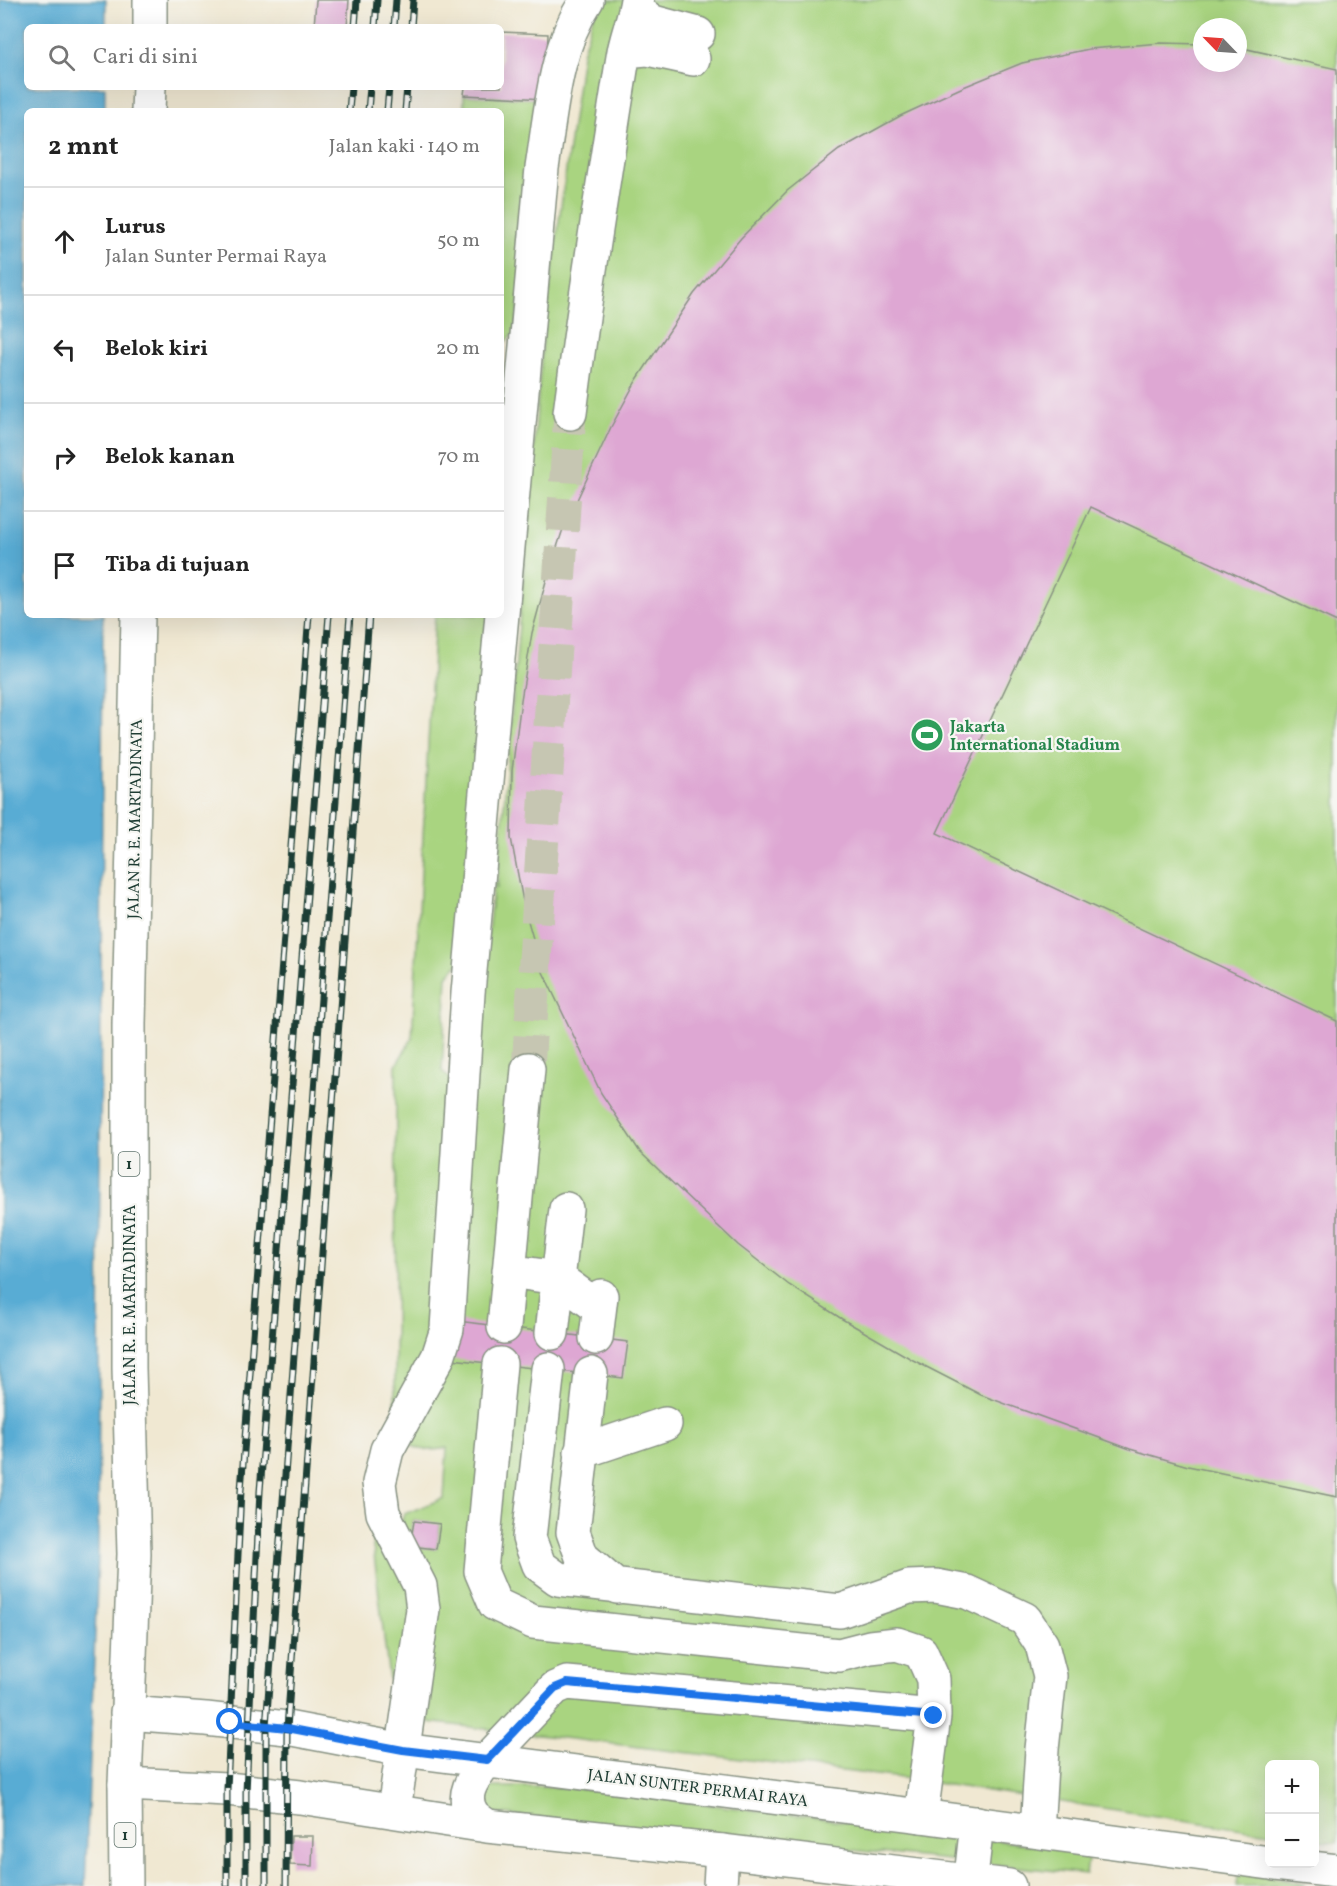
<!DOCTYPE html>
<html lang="id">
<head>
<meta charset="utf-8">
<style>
	:root { --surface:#fff; --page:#f6f6f6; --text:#222; --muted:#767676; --line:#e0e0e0 }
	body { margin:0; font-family:Vollkorn,serif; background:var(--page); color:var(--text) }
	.controls { position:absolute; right:18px; bottom:18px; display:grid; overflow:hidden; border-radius:9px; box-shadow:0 6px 24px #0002 }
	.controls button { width:54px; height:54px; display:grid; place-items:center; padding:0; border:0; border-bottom:2px solid var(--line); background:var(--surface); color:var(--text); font:30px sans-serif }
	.compass { position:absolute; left:1193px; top:18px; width:54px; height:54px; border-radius:50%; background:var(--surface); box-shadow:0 6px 24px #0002; rotate:295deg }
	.stop { position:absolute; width:18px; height:18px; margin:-14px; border:4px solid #1a73e8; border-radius:50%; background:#fff }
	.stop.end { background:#1a73e8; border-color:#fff; box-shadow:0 2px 6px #0008 }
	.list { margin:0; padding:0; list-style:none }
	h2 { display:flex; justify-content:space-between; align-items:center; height:78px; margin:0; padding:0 24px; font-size:26px }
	h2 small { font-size:20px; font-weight:400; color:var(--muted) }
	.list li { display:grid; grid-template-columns:39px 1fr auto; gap:18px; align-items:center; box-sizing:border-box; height:108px; padding:0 24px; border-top:2px solid var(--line) }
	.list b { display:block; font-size:22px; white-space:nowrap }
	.list p { margin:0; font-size:20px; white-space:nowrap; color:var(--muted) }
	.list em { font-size:20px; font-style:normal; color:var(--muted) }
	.icon { flex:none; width:33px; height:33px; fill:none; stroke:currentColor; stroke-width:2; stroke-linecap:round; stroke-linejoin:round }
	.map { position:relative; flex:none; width:1337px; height:1886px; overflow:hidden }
	.search { position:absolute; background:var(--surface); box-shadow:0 6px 24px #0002; left:24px; top:24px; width:480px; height:66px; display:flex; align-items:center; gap:15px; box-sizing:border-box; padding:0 21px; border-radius:9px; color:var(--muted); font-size:22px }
	.panel { position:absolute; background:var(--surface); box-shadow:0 6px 24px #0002; left:24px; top:108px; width:480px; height:510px; border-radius:9px }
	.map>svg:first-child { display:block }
	.green { fill:#a9d480; stroke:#64885a; stroke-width:1.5; fill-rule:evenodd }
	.water { fill:#59acd4; stroke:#3c7484; stroke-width:1.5 }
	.building { fill:#dea7d3 }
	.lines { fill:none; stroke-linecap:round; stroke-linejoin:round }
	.minor-tunnel { stroke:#c6c6b2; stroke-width:33; stroke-dasharray:33 16; stroke-linecap:butt }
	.minor-casing { stroke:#889283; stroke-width:36 }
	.major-casing { stroke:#889283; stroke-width:36 }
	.highway-casing { stroke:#889283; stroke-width:36 }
	.minor { stroke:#fff; stroke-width:33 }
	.major { stroke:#fff; stroke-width:33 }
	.highway { stroke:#fff; stroke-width:33 }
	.rail-casing { stroke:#1f3d34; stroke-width:7 }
	.rail { stroke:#f6f6f2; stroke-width:4.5; stroke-dasharray:14; stroke-linecap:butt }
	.route { stroke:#1a73e8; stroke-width:8 }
	.labels { text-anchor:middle; stroke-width:4.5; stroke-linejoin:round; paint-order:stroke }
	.shield { fill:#f6f6f2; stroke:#60746d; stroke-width:1.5 }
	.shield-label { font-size:15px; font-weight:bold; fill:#1f3d34 }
	.leisure-label { font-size:16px; font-weight:bold; fill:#27864d; stroke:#f6f6f2; text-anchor:start }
	.street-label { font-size:16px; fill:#1f3d34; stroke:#f6f6f2 }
</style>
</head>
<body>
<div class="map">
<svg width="1337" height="1886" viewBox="0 0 1337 1886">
	<rect width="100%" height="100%" fill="#f6f6f2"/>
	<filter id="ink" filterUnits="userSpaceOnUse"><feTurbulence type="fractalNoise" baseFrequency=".0167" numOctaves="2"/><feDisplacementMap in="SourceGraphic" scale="12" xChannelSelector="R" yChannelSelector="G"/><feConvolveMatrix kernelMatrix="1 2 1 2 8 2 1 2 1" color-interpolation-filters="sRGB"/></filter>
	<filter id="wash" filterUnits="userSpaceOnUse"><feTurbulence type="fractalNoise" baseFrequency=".008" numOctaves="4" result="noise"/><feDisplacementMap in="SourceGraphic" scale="24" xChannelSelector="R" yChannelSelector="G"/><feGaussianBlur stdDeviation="1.35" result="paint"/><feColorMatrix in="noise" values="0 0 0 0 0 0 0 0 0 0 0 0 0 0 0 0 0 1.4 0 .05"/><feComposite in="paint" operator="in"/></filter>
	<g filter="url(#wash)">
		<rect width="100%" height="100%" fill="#f0e8d2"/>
		<path class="green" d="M598 0H1337V1843L1315 1840 1314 1764H1270L1269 1833 902 1778 428 1722 431 1688 422 1686 410 1546 436 1549 440 1525 414 1521 411 1539 401 1523 404 1514 444 1498 447 1448C431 1451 419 1452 404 1441L439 1373 494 878 497 889 543 337 582 54ZM1202 27H1238V63H1202Z
			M464 95 545 99 515 333 504 343 501 373V111H464Z
			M435 615H493L467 954 447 976 442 1071 457 1085 443 1325 395 1410 396 1065 412 1039Z
			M369 1513 415 1589 409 1681 389 1679Z
			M494 1787H568L1089 1852 1086 1874 488 1813 479 1792 486 1788Z
			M1239 1870 1304 1884 1305 1886H1237Z"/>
		<path class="water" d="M0 0H106V27H27V87H105V111H27V615H103L98 1558 85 1886H0Z"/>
		<g id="blocks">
			<path class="building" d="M316 0H349L347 27H314Z
				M501 32 548 34 545 99 464 95 465 87H501Z
				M1161 43 1202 44V63H1238V47L1337 69V622L1091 507 937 833 1337 1021V1497L1188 1466 1130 1449 981 1395 913 1360 842 1319 789 1285 738 1245 640 1152 601 1093 542 970 524 907 511 838 512 771 521 700 532 633 546 581 562 532 611 427 636 381 694 294 741 238 787 191 839 150 900 116 961 88 1022 63 1089 49Z
				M457 1321 628 1342 623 1378 452 1359Z
				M414 1521 440 1524 436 1549 410 1546Z
				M291 1836H313L312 1866 290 1865Z"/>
		</g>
	</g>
	<g filter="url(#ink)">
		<use href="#blocks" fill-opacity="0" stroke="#889283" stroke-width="1.5"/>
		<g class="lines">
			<path class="minor-tunnel" d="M528 1069 570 413"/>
			<g class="minor-casing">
				<path id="minor" d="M636 10 653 22 698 34
					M624 51 647 49 693 59
					M570 413C585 294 604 176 623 57 626 38 634 20 637 0
					M509 1271 558 1278 599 1308
					M504 1327 528 1069
					M552 1333 566 1209
					M596 1338 601 1296
					M500 1364 481 1571 495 1604 533 1622 839 1655 870 1647 897 1644 921 1652 933 1679 934 1716 921 1816
					M548 1369 529 1538 539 1565 558 1579 840 1611 909 1587 936 1586 967 1592 1025 1619 1042 1645 1050 1676 1042 1749 1037 1831
					M591 1374 573 1532 582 1557 617 1587
					M581 1452 665 1424
					M487 1760 555 1688 567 1683 934 1716
					M394 1810 423 1609 420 1586 383 1513 379 1483 387 1450 438 1357 447 1329 468 993 542 168C551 112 554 49 587 0
					M720 1886 722 1851
					M970 1886 977 1823"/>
			</g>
			<g class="major-casing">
				<path id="major" d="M127 1713 206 1719 287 1728 403 1750 921 1816 1270 1863
					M487 1760C476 1775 459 1794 472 1813 475 1818 482 1822 487 1826
					M125 1784 227 1789 300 1797 487 1826 722 1851 1009 1886
					M1275 1864 1337 1871"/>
			</g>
			<g class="highway-casing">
				<path id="highway" d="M150 27V0
					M148 111 149 87
					M126 1886 125 1784 134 1554 129 1368V1024L138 615"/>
			</g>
			<use href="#minor" class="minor"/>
			<use href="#major" class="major"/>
			<use href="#highway" class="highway"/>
			<g class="rail-casing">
				<path id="rail" d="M355 27 357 0
					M375 27 377 0
					M394 27 396 0
					M411 27 413 0
					M349 111 351 87
					M368 111 370 87
					M387 111 389 87
					M405 111 407 87
					M227 1886V1789L241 1490 309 615
					M246 1886V1792L260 1491 329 615
					M266 1886V1726L350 615
					M286 1886 287 1728 369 615"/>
			</g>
			<use href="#rail" class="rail"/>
		</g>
	</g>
	<g class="lines" filter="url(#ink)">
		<path class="route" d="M230 1722 287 1728 403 1750 487 1760 555 1688 567 1683 934 1716"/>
	</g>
	<defs>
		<g id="stadium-disc" transform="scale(1.725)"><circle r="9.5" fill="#2e9e5b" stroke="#f6f6f2"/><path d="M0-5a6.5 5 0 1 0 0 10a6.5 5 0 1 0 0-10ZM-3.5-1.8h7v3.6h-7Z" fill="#fff"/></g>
	</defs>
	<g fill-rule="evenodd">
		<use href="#stadium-disc" x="927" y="735"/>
	</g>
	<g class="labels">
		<g class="shield">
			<rect x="118.5" y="1152" width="21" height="24" rx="4.5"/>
			<rect x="114.5" y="1823" width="21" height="24" rx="4.5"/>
		</g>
		<g class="shield-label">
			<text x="129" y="1169">1</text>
			<text x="125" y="1840">1</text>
		</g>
		<g class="leisure-label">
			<text x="950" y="732">Jakarta<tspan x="950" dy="18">International Stadium</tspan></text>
		</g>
		<g class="street-label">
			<text transform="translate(134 819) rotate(-89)" y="6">JALAN R. E. MARTADINATA</text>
			<text transform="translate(129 1305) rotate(-90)" y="6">JALAN R. E. MARTADINATA</text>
			<text transform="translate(698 1787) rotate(7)" y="6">JALAN SUNTER PERMAI RAYA</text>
		</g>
	</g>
</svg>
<div class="controls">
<button>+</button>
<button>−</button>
</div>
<svg class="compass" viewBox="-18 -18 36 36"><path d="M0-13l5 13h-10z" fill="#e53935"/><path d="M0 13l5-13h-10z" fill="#767676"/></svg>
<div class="stop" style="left:230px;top:1722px"></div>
<div class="stop end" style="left:934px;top:1716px"></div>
<div class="search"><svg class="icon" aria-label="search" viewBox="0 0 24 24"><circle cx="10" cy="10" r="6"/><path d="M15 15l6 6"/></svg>Cari di sini</div>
<section class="panel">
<h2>2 mnt<small>Jalan kaki · 140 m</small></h2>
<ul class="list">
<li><svg class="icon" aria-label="ahead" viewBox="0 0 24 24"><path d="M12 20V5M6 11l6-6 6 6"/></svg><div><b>Lurus</b><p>Jalan Sunter Permai Raya</p></div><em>50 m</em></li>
<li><svg class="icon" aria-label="left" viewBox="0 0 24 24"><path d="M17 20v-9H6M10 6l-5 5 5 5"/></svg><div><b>Belok kiri</b></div><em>20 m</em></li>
<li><svg class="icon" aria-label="right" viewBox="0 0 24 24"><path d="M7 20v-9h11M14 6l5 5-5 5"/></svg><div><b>Belok kanan</b></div><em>70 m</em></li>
<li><svg class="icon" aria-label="arrive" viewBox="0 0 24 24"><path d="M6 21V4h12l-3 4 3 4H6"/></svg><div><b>Tiba di tujuan</b></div></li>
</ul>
</section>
</div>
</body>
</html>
